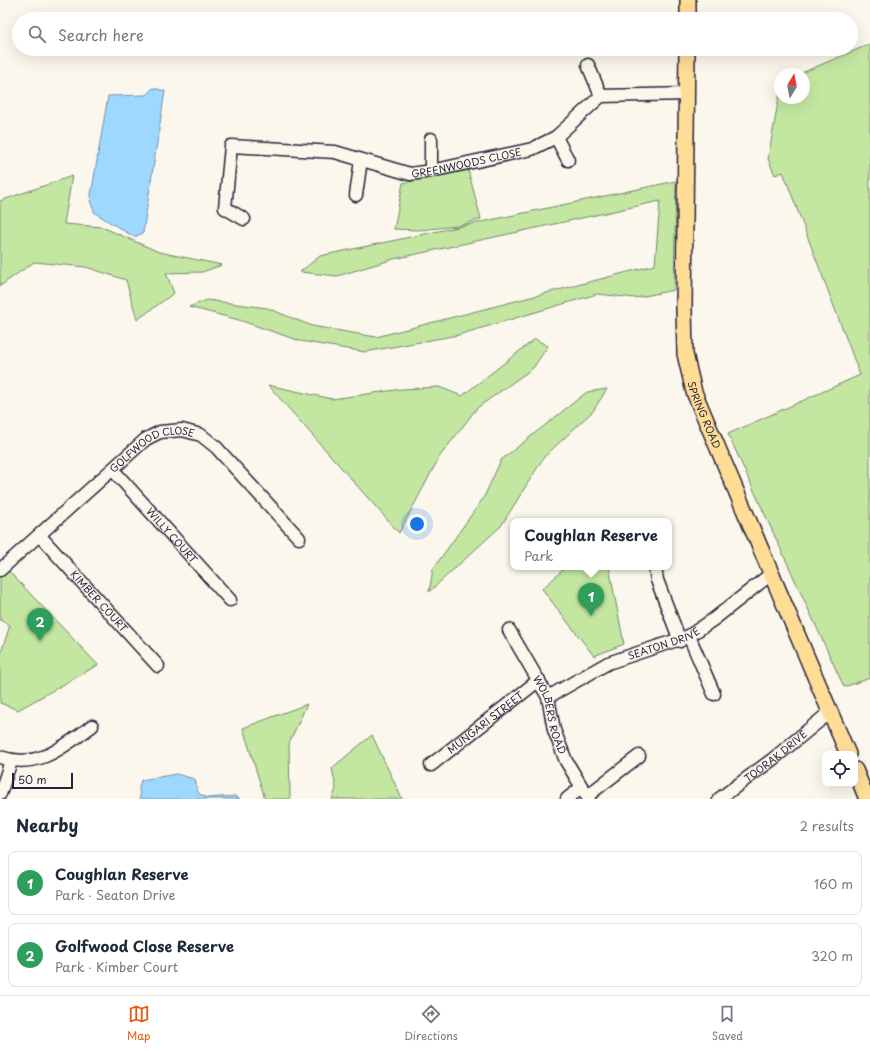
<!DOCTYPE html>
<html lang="en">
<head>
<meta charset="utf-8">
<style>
	:root { --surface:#fff; --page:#f2f2f3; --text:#1f2937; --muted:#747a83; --line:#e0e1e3; --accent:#ea580c }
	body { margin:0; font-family:"Playpen Sans",sans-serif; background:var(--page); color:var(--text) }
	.controls { position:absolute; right:12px; bottom:12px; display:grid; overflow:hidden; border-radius:8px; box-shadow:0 4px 16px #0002 }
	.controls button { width:36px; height:36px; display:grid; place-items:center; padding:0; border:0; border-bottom:1px solid var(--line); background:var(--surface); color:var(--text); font:20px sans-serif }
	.compass { position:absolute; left:774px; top:68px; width:36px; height:36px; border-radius:50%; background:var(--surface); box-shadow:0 4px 16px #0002; rotate:10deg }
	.scale { position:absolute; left:12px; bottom:10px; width:61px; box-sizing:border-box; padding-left:4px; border:2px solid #22223b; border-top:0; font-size:11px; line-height:14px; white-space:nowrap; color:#22223b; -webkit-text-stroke:3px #fbf7ec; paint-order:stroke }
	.you { position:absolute; left:417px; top:524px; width:14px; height:14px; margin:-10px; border:3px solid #fff; border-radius:50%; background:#1a73e8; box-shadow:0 0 0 6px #1a73e833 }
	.badge { display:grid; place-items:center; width:26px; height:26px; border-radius:50%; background:var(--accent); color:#fff; font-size:13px; font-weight:700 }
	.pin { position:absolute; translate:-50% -33px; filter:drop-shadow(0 1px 2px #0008) }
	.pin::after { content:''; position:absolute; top:21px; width:14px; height:12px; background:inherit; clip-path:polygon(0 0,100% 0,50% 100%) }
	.popup { position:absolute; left:510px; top:518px; width:162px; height:52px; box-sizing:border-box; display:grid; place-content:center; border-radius:8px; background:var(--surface); filter:drop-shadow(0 1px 3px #0005); font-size:13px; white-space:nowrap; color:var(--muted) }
	.popup b { font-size:15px; color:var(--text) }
	.popup::after { content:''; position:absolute; left:50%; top:100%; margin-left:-8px; border:8px solid transparent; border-top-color:var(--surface) }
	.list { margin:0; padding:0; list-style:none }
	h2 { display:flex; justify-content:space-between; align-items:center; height:52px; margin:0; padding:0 16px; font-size:17px }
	h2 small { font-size:13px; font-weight:400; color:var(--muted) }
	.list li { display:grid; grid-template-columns:26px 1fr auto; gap:12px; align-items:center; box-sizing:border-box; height:64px; margin:0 8px 8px; padding:0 8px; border:1px solid var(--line); border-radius:8px }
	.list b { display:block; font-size:15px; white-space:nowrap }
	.list p { margin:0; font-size:13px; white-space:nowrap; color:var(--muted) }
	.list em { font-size:13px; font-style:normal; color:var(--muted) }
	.icon { flex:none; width:22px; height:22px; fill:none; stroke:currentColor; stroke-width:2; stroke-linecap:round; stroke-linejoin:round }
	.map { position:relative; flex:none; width:870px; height:799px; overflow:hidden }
	.search { position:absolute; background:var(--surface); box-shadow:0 4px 16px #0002; left:12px; right:12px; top:12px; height:44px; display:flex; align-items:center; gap:10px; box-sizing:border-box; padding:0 14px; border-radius:22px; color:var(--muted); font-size:15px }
	.sheet { height:196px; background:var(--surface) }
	nav { display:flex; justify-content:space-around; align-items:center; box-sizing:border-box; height:56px; border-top:1px solid var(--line); background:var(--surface); font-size:11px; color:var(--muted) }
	nav a { display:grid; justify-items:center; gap:2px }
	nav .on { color:var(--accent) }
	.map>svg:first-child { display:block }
	.green { fill:#c3e7a1; stroke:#72846e }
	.water { fill:#9fd8ff; stroke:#6d8fb1 }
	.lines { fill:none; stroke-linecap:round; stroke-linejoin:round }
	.minor-casing { stroke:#22223b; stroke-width:15 }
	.major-casing { stroke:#22223b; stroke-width:18 }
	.minor { stroke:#fbf7ec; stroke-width:12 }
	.major { stroke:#ffdd96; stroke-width:15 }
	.labels { text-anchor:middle; stroke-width:3.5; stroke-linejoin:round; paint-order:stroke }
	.street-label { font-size:10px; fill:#22223b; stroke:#fbf7ec }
</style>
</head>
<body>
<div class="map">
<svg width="870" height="799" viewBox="0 0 870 799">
	<rect width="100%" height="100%" fill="#fbf7ec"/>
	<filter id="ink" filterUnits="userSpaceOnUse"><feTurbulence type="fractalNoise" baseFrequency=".025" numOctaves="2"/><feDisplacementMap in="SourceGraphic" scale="8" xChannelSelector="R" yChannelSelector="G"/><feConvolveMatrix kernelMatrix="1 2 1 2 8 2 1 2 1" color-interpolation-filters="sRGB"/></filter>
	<g filter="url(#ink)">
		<path class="green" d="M870 44V678L844 687 728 434 860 375 783 172 775 175 768 159 780 91V98H804V74H799Z
			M468 170 481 219 458 226 419 230 394 229 403 183Z
			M72 176 64 224 102 227 159 252 222 265 202 272 166 273 174 293 137 320 126 280 86 267 34 262 0 286V201Z
			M676 181 674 290 635 298 597 294 458 335 365 352 300 341 239 320 189 307 207 300 267 308 312 326 376 337 655 265 660 201 394 259 337 276 300 272 320 256Z
			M535 339 548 346 533 368 477 408 440 456 399 533 268 385 332 399 402 389 439 387 462 396Z
			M607 389 593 411 544 457 501 526 429 592 433 569 484 497 501 460 587 392Z
			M0 562 98 665 18 710 0 703V656L10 625 0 620Z
			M566 567H609L624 644 594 656 542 589Z
			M307 704 289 743 290 799H265L243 728Z
			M372 735 402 799H332L336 789 332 768Z"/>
		<path class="water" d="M153 88 165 91 143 233 134 237 95 213 90 201 108 96 146 95Z
			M176 774 195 779 198 793 207 798 235 796 240 799H140L139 788 141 780Z"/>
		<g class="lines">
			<g class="minor-casing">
				<g id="minor">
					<path d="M588 65 601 96"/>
					<path d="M556 137 568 160"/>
					<path d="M431 139V171"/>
					<path d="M356 195 361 160"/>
					<path id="s1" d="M244 219 225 208 231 146 335 152 410 174 431 171 532 149 556 137 601 96 687 94"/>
					<path id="s2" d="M113 470 230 600"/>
					<path id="s3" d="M40 536 158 666"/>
					<path d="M655 567 657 580 680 641"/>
					<path id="s4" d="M0 570 146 439 160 432 182 430 201 435 216 447 299 538"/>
					<path id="s5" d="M509 630 548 697 554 730 566 761 589 799"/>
					<path d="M689 636 714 694"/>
					<path id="s6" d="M548 697 608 663 689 636 714 619 771 574"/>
					<path d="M0 757C38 770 63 747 92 726"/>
					<path id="s7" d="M431 765 539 680"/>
					<path d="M0 794 11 761"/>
					<path d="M587 796 639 756"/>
					<path d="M567 799 581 788"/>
					<path id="s8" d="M719 799 773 759 830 712"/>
				</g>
			</g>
			<g class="major-casing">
				<g id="major">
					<path d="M688 19V0"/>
					<path id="s9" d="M687 49 684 309 685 354 694 392 848 754"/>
					<path d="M855 770 867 799"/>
				</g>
			</g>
			<use href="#minor" class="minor"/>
			<use href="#major" class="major"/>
		</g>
	</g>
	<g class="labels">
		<g class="street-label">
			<text dy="4" stroke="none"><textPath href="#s1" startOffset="324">GREENWOODS CLOSE</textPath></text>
			<text dy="4" stroke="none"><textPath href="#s9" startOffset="369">SPRING ROAD</textPath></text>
			<text dy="4" stroke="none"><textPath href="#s4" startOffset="198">GOLFWOOD CLOSE</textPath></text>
			<text dy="4" stroke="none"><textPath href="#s2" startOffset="88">WILLY COURT</textPath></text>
			<text dy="4" stroke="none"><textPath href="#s3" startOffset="88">KIMBER COURT</textPath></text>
			<text dy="4" stroke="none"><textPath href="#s6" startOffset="128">SEATON DRIVE</textPath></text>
			<text dy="4" stroke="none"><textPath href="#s5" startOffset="95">WOLBERS ROAD</textPath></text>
			<text dy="4" stroke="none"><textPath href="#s7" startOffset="69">MUNGARI STREET</textPath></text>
			<text dy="4" stroke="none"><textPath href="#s8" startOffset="71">TOORAK DRIVE</textPath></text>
		</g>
	</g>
</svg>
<div class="controls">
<button><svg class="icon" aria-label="locate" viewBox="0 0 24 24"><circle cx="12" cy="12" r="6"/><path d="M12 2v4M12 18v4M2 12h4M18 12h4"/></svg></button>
</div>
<svg class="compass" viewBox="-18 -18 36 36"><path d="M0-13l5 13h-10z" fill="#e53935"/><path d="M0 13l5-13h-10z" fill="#747a83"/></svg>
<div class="scale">50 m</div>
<div class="you"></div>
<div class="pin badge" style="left:591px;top:616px;background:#2e9e5b">1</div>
<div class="popup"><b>Coughlan Reserve</b>Park</div>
<div class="pin badge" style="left:40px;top:641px;background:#2e9e5b">2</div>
<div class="search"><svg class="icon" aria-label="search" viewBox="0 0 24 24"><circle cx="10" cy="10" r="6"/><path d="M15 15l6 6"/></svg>Search here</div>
</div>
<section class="sheet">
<h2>Nearby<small>2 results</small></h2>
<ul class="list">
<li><span class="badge" style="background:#2e9e5b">1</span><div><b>Coughlan Reserve</b><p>Park · Seaton Drive</p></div><em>160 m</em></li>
<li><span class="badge" style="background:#2e9e5b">2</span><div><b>Golfwood Close Reserve</b><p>Park · Kimber Court</p></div><em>320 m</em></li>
</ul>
</section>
<nav>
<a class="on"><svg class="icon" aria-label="map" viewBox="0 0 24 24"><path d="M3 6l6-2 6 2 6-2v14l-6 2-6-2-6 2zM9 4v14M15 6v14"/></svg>Map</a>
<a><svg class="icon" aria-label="directions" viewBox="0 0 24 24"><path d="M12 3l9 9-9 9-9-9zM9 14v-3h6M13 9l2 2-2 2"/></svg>Directions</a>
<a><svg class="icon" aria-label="saved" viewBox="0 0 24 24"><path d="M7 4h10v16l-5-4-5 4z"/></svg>Saved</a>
</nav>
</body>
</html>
